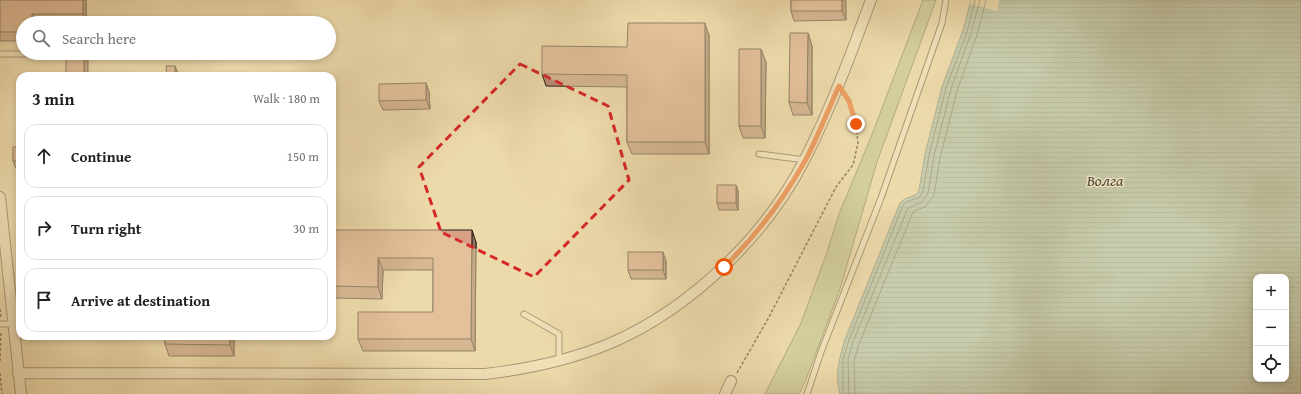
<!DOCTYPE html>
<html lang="en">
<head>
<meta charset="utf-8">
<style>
	:root { --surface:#fff; --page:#f2f2f2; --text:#202124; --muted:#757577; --line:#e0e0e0 }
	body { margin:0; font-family:"Gentium Book Plus",serif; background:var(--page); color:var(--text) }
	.controls { position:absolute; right:12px; bottom:12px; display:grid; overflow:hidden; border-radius:8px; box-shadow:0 2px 6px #0003 }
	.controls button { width:36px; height:36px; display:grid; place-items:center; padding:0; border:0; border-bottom:1px solid var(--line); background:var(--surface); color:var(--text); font:20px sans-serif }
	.stop { position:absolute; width:12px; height:12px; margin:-9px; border:3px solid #ea580c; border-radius:50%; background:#fff }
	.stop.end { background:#ea580c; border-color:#fff; box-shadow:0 1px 4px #0008 }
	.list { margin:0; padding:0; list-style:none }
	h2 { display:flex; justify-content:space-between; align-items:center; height:52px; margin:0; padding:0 16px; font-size:17px }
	h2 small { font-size:13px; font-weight:400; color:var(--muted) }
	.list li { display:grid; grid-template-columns:26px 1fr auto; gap:12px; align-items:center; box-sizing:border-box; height:64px; margin:0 8px 8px; padding:0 8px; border:1px solid var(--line); border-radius:12px }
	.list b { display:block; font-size:15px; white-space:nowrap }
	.list em { font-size:13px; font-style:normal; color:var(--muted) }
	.icon { flex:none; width:22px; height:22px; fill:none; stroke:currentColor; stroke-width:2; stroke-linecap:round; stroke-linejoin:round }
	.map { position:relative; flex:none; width:1301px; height:394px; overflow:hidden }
	.search { position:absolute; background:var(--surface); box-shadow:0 2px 6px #0003; left:16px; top:16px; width:320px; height:44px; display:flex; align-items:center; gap:10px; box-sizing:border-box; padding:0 14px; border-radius:22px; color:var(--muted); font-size:15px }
	.panel { position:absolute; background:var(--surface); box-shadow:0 2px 6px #0003; left:16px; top:72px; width:320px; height:268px; border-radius:12px }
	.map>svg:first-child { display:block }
	.green { fill:#b3c18d; stroke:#6e6f50 }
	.water { fill:url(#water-rules); stroke:#6c7b70; fill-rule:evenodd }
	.pier { fill:#eddaab }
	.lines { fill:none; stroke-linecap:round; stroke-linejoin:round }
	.shore { stroke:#616c61; stroke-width:1 }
	.lane-casing { stroke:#594c3a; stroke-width:7 }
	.street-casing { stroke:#594c3a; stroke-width:12 }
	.path { stroke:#281d14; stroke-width:1.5; stroke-dasharray:3 2; stroke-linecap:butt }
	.lane { stroke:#f3e7c8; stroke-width:5 }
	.street { stroke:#f3e7c8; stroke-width:10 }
	.wall { fill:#bb8a75; stroke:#281d14 }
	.shaded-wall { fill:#98705f; stroke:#281d14 }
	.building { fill:#d9a088; stroke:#281d14 }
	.route { stroke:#ea580c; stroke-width:5 }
	.marked { fill:none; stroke:#d62828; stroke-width:3; stroke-dasharray:8 5; stroke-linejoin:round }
	.labels { text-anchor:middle; stroke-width:3; stroke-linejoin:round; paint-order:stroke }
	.water-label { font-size:16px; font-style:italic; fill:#4a4c42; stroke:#f3e7c8 }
</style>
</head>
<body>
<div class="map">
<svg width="1301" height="394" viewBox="0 0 1301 394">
	<defs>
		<pattern id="water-rules" width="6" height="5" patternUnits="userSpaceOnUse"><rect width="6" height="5" fill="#9abaae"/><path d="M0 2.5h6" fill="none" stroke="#859f95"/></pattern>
	</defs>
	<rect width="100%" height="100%" fill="#eddaab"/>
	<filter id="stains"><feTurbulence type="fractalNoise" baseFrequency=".005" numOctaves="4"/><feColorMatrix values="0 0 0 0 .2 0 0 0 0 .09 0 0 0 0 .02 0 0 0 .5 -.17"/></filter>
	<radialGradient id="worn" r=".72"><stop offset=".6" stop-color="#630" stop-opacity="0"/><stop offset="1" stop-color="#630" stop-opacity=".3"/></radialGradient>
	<path class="green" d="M923 0H936L877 162 840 289 805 382 799 394H765L801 323 827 252 839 214 873 132Z"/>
	<path class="water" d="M971 0H1301V394H840C834 376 840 356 845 339L900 203C905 196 916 198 919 190L925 154 942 87 963 30ZM1256 277H1286V379H1256Z"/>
	<path class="pier" d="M971 0H999L997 11 970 4Z"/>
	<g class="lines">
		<path class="shore" d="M843 394V359L849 340 903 205 908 201 919 198 923 191 929 155 946 88 967 32 975 0
			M849 394 848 360 853 342 908 208 922 202 928 193 934 156 951 89 971 33 980 0
			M855 394 854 361 859 344 913 212 926 206 934 195 940 158 957 91 977 35 986 0"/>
		<g class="lane-casing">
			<path id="lane" d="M0 54H49
				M759 154 805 160
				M524 314 559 334V360
				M0 324H14
				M807 394 821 352 881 198 942 23 946 0"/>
		</g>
		<g class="street-casing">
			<path id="street" d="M0 197 21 394
				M18 373 485 374C528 369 571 360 611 343 690 309 766 236 805 159 831 108 851 54 871 0
				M725 394 731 381"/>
		</g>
		<path class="path" d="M0 309 1 317
			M0 361 1 331
			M0 373 2 394
			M737 373 769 317 836 187 853 165 858 143 856 124 849 101 845 94"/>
		<use href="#lane" class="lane"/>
		<use href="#street" class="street"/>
	</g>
	<path class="wall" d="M0 0H86V23H23V41H0Z
		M791 0H845L846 20 794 21 791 11Z
		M808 33 812 46V115H793L789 102Z
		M709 35V154H632L627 142V87L546 86 542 74 627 47Z
		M766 62 765 138H743L739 126Z
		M426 83 429 92 430 109 383 110 379 101Z
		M20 123V173H18L13 161 19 147Z
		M736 185 738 191V210H719L717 203Z
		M332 230 476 242 475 351H363L358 339 433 312V270H383L382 299 332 298Z
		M666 261V279H631L628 270Z
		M165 336H234V356H169L165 344Z"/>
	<path class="shaded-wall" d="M83 0H86V23L83 14Z
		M842 0H845L846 1V20L842 11Z
		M32 14 35 23H32Z
		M705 23 709 35V154L705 142Z
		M808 33 812 46V115L807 103Z
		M761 49 766 62 765 138 761 126Z
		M84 53H88V76H84Z
		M175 66 179 75V76H175Z
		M426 83 429 92 430 109 426 100Z
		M736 185 738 191V210L736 203Z
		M472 230 476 242 475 351 471 339Z
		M663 252 666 261V279L663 270Z
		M378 258 383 270 382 299 378 287Z
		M230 336H234V356L230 345Z"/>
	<path class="building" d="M0 0H83V14H32V23H23V32H0Z
		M791 0H842V11H791Z
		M628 23H705V142H627V75L542 74V46L627 47Z
		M790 33H808L807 103 789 102Z
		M739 49H761V126H739Z
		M66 53H84V76H66Z
		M166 66H175V76H167Z
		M426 83V100L379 101V84Z
		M19 123H20V161H13V147H19Z
		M717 185H736V203H717Z
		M332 230H472L471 339H358V312H433V258H378V287L332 286Z
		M628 252H663V270H628Z
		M165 336H230V345L165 344Z"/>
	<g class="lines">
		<path class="route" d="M724 267C756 236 783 200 805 161 818 137 828 110 839 86L849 101 856 124"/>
	</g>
	<path d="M0 0H1301V394H0ZM520 64 608 106 629 180 534 277 441 232 419 167Z" fill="#eddaab" fill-opacity=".55" fill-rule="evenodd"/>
	<path class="marked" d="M520 64 608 106 629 180 534 277 441 232 419 167Z"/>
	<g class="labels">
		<g class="water-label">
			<text x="1105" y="186">Волга</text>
		</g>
	</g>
	<rect width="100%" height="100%" filter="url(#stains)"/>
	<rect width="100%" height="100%" fill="url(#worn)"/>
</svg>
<div class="controls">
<button>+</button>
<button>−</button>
<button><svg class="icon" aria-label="locate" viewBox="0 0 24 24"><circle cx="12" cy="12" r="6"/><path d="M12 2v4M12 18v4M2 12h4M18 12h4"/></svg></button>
</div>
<div class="stop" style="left:724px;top:267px"></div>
<div class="stop end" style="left:856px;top:124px"></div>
<div class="search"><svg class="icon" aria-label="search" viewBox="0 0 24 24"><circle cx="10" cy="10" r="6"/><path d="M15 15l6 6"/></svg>Search here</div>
<section class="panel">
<h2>3 min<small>Walk · 180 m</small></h2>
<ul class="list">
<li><svg class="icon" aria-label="ahead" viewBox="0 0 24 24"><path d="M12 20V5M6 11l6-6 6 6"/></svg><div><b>Continue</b></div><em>150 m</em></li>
<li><svg class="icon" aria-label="right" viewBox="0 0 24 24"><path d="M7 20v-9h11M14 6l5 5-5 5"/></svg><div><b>Turn right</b></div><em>30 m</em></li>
<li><svg class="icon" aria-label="arrive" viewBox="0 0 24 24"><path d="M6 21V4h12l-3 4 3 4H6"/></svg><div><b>Arrive at destination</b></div></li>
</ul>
</section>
</div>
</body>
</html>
